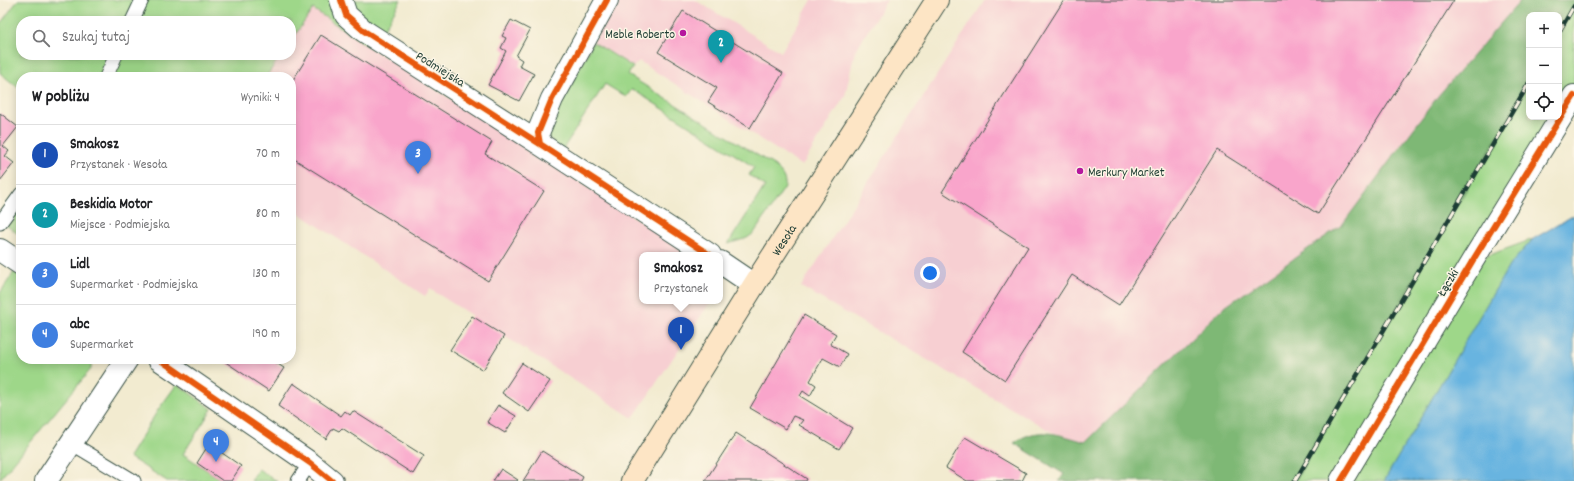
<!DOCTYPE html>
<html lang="pl">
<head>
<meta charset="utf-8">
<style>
	:root { --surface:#fff; --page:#f6f6f6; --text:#202124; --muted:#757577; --line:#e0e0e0; --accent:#b5179e }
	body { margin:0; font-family:Dekko,sans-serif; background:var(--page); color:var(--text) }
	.controls { position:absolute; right:12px; top:12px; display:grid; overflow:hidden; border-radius:8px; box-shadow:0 2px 10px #0003 }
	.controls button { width:36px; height:36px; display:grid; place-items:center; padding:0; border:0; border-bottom:1px solid var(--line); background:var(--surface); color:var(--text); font:20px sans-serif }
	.you { position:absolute; left:930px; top:273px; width:14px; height:14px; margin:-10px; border:3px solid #fff; border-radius:50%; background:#1a73e8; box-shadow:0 0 0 6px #1a73e833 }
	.badge { display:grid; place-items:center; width:26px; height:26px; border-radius:50%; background:var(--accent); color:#fff; font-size:13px; font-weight:700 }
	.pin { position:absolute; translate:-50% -33px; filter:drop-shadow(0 1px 2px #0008) }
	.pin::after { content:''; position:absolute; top:21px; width:14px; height:12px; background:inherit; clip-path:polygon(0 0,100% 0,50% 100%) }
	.popup { position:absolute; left:639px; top:252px; width:84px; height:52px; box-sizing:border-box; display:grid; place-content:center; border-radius:8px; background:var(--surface); filter:drop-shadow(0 1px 3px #0005); font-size:13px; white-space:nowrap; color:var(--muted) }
	.popup b { font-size:15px; color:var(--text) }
	.popup::after { content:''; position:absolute; left:50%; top:100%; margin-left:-8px; border:8px solid transparent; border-top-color:var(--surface) }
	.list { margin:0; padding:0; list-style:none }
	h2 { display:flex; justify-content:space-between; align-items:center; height:52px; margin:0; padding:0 16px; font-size:17px }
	h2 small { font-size:13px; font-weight:400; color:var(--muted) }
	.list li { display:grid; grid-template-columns:26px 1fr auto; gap:12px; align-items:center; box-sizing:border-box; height:60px; padding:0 16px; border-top:1px solid var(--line) }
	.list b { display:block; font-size:15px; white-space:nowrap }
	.list p { margin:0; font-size:13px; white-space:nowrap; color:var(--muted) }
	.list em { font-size:13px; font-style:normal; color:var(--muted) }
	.icon { flex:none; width:22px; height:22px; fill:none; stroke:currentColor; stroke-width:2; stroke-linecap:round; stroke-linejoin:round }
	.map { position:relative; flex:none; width:1574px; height:481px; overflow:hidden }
	.search { position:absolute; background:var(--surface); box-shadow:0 2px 10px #0003; left:16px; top:16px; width:280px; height:44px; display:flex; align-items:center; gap:10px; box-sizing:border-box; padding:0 14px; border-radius:16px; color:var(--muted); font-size:15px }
	.panel { position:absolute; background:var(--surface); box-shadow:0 2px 10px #0003; left:16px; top:72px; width:280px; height:292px; border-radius:16px }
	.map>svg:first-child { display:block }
	.built { fill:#f7cfd2 }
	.green { fill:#9ed789; stroke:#5e8a5e }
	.forest { fill:#7eb875; stroke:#4e7a54 }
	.water { fill:#67b4e0; stroke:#43788a }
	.building { fill:#f9a5cb }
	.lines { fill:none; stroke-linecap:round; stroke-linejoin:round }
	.lane-casing { stroke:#3f574b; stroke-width:15 }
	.street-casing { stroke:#3f574b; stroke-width:24 }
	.secondary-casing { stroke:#3f574b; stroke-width:24 }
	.lane { stroke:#fff; stroke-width:13 }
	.street { stroke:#fff; stroke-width:22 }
	.secondary { stroke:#fde5c5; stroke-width:22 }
	.rail-casing { stroke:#1f3d34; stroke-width:4.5 }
	.rail { stroke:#fcf5e5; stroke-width:3; stroke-dasharray:9; stroke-linecap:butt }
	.cycleway-casing { stroke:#fcf5e5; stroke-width:8 }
	.cycleway { stroke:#e8590c; stroke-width:6 }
	.poi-dot { fill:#b5179e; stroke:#fcf5e5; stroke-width:1.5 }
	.labels { text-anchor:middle; stroke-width:3; stroke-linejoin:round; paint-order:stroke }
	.poi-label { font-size:13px; fill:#1f3d34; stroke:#fcf5e5; text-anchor:end }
	.street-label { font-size:13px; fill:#1f3d34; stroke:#fcf5e5 }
</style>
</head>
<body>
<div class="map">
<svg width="1574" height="481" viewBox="0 0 1574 481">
	<rect width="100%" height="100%" fill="#fcf5e5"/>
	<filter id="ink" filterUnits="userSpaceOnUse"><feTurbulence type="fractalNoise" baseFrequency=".025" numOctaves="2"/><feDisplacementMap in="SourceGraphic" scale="8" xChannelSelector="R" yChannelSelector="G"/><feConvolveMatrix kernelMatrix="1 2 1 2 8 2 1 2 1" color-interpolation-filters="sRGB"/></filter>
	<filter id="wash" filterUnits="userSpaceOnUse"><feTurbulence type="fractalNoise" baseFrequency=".012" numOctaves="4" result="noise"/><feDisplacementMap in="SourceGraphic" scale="16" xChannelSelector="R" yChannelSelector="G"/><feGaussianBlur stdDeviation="0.9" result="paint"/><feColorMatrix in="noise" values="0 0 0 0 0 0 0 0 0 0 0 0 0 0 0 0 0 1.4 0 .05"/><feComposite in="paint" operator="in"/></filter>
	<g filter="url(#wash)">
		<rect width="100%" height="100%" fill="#f2ebd0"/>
		<path class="built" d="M617 0H695L781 52 812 0H887L855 51 845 96 802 166 639 61 633 67 593 42Z
			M985 0H1521L1438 96 1342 225 1222 309 1086 442 1052 432 801 287Z
			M312 9 372 49 693 255H642V301H711L633 418 430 289 425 296 291 208V77H266L281 55H291V41Z"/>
		<path class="green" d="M18 0H401L372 49 313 9 291 41V21H21V55H281L266 77H21V90L0 73V24Z
			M1574 6V83L1559 107V32Z
			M593 42 633 67 628 75 775 166C781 173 786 178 785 187L754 233 747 238 728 244 765 186 749 175 754 167 632 89 626 97 605 84 561 152 546 134Z
			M1529 83V117H1553L1462 265 1533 239 1509 266 1384 481H1295Z
			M21 202V236L6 225Z
			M16 269 21 273V359H91V369L0 479V293Z
			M177 384 212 409 183 454 223 481H167L129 457 158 410Z
			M258 469 277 481H251Z"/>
		<path class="forest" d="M1521 0H1574V7L1559 32V15H1529V83L1295 481H1059L1064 474 1014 443C1038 425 1059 435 1086 442L1222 309 1342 225 1438 96Z"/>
		<path class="water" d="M1574 215V481H1384L1509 266 1533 239Z"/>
		<g id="blocks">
			<path class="building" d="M1064 0H1454L1318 214 1217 150 1119 305 1072 275 1005 380 962 352 1028 247 942 192Z
				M683 11 783 73 750 128 708 102 717 88 658 52Z
				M511 20 530 30 516 56 522 60 519 66 534 74 519 101 488 85 506 51 501 48 506 38 502 36Z
				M321 35 492 142 485 154 544 191 488 281 291 157V83Z
				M0 113 18 127 3 146 9 151 5 156 14 163 0 181Z
				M804 315 836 334 830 344 847 354 840 367 823 358 810 381 816 385 810 396 803 391 800 396 852 428 839 449 799 425 803 420 793 416 786 429 750 408Z
				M472 316 504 336 483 370 450 350Z
				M221 359H270L284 368 269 391Z
				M522 363 550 381 529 412 502 393Z
				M293 383 341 416 345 411 350 415 353 411 424 456 413 474 342 428 339 431 333 428 326 439 278 406Z
				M498 405 516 416 505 433 487 422Z
				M736 433 807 479 806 481H705Z
				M965 437 1026 473 1022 481H967L946 468Z
				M209 444 241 466 231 481H223L197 463Z
				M542 451 583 477 581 481H523Z
				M501 469 518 480 517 481H493Z"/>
		</g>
	</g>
	<g filter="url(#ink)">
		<use href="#blocks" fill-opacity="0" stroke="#3f574b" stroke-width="1"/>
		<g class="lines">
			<g class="lane-casing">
				<path id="lane" d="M132 21 142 0
					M106 77 116 55
					M0 223 21 194
					M71 443 134 481
					M298 481 310 463"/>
			</g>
			<g class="street-casing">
				<path id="street" d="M341 0 346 15 364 31 540 144
					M607 0 552 99 538 133 540 144 710 255
					M0 250 21 264
					M720 262 754 285
					M159 359 310 463 332 481
					M46 481 127 359
					M1341 481 1473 260 1574 96"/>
			</g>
			<g class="secondary-casing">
				<g id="secondary">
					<path id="s1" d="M632 481 754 285 937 0"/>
				</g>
			</g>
			<use href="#lane" class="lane"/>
			<use href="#street" class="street"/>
			<use href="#secondary" class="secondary"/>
			<g class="rail-casing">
				<path id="rail" d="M1559 32 1574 6
					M1295 481 1529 83"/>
			</g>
			<use href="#rail" class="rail"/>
			<g class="cycleway-casing">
				<path id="cycleway" d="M341 0 346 15 364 31 540 144
					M607 0 552 99 538 133 540 144 710 255
					M159 359 310 463 332 481
					M1341 481 1473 260 1574 96"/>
			</g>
			<use href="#cycleway" class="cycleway"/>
		</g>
	</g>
	<g class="poi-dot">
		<circle cx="683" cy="33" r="4"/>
		<circle cx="1080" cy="171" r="4"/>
	</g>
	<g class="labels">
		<g class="poi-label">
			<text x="675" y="38">Meble Roberto</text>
			<text x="1088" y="176" text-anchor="start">Merkury Market</text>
		</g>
		<g class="street-label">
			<text transform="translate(441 68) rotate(32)" y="5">Podmiejska</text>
			<text dy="5" stroke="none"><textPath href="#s1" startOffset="285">Wesoła</textPath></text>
			<text transform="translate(1447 282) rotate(-59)" y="5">Łączki</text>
		</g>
	</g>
</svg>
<div class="controls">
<button>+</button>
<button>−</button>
<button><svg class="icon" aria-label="locate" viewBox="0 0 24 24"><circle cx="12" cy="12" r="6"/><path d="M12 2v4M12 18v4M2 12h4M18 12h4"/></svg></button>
</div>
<div class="you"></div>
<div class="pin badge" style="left:681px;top:350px;background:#1a4fb4">1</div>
<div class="popup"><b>Smakosz</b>Przystanek</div>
<div class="pin badge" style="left:721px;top:63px;background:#0f9aa8">2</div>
<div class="pin badge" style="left:418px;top:174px;background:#3f7fe0">3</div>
<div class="pin badge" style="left:216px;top:462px;background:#3f7fe0">4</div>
<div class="search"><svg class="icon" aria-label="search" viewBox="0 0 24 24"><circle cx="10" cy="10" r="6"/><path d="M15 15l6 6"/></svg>Szukaj tutaj</div>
<section class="panel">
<h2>W pobliżu<small>Wyniki: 4</small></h2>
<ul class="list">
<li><span class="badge" style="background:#1a4fb4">1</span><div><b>Smakosz</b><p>Przystanek · Wesoła</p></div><em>70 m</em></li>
<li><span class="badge" style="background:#0f9aa8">2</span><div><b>Beskidia Motor</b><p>Miejsce · Podmiejska</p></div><em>80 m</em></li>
<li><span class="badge" style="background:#3f7fe0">3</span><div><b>Lidl</b><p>Supermarket · Podmiejska</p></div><em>130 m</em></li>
<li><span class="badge" style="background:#3f7fe0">4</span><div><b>abc</b><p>Supermarket</p></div><em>190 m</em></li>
</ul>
</section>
</div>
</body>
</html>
